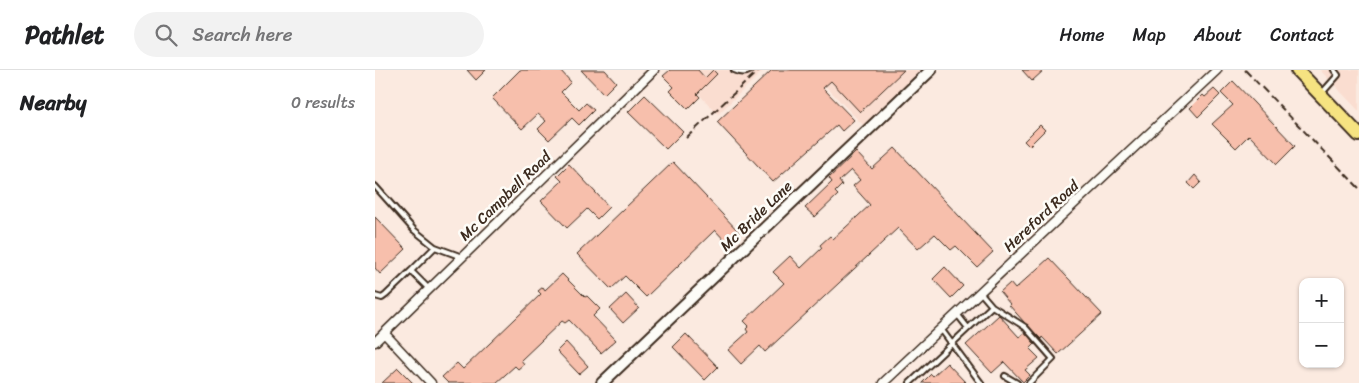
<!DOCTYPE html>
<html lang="en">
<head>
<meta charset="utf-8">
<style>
	:root { --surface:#fff; --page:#f2f2f2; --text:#202124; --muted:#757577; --line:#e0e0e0 }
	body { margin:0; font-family:Sriracha,sans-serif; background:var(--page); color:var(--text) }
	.controls { position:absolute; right:15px; bottom:15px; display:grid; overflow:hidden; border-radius:10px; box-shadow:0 1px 4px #0004 }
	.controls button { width:45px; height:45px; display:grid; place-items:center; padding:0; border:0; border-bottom:1px solid var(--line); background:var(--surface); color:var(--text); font:25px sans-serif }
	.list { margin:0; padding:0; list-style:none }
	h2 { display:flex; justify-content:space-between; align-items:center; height:65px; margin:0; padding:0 20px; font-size:21px }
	h2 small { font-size:16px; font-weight:400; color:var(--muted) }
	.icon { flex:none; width:28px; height:28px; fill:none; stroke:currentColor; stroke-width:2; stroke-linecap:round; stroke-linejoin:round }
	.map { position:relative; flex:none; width:984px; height:313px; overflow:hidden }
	header { display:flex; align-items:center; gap:30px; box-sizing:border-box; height:70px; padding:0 25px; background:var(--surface); border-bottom:1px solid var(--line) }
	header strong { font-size:24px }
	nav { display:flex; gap:28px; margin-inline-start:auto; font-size:18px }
	.search { width:350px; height:45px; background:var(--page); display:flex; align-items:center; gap:12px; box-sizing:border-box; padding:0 18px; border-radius:28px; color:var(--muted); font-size:19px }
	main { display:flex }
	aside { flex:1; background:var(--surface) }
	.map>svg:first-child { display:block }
	.built { fill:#faddd0 }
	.building { fill:#f7bfac; stroke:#3b2a1e }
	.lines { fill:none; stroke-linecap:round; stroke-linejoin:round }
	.service-casing { stroke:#3b2a1e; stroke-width:8 }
	.minor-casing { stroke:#3b2a1e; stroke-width:11 }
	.tertiary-casing { stroke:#3b2a1e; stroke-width:14 }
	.primary-casing { stroke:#3b2a1e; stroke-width:16 }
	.service { stroke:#fdfcf7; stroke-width:4 }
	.minor { stroke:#fdfcf7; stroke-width:8 }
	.tertiary { stroke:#fdfcf7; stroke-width:10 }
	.primary { stroke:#f6e381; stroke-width:12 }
	.rail { stroke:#3b2a1e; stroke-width:2; stroke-dasharray:8 4; stroke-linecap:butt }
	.labels { text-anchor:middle; stroke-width:5; stroke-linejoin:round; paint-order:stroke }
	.street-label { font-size:15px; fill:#3b2a1e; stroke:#fdfcf7 }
</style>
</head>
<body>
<header>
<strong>Pathlet</strong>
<div class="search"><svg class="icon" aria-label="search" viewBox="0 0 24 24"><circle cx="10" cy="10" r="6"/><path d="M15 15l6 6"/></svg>Search here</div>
<nav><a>Home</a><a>Map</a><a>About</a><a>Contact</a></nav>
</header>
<main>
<aside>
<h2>Nearby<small>0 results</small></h2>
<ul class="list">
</ul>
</aside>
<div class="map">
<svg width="984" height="313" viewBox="0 0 984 313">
	<rect width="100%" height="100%" fill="#fbeae0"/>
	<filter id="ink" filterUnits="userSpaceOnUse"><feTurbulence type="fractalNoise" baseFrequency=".02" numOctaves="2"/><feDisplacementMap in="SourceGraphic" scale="10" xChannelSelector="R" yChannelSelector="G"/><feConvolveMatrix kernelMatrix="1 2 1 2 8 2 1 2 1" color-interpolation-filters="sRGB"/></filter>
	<g filter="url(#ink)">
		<path class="built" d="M300 0H389L343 44Z
			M435 0H546L489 56Z
			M945 0H984V41Z"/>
		<path class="building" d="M92 0H111L101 10Z
			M145 0H185L196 12 186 22 204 40 211 33 219 40 204 55 197 48 174 70 163 59 171 51 163 44 147 59 117 28Z
			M206 0H230L241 12 229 24Z
			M295 0H323L330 8 338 0 342 4 322 24 325 27 313 39 295 21 299 17 288 6Z
			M397 0H529L485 42 456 11 448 18 479 50 467 61 462 55 398 112 342 52Z
			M647 0H669L657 11Z
			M858 11 920 76 902 94 874 65 861 78 837 54 858 35 846 23Z
			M839 19 845 25 823 47 815 38 828 25 830 27Z
			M270 25 308 62 291 79 253 42Z
			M665 55 670 60 654 76 649 71Z
			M520 78 618 182 602 197 581 176 576 180 560 164 543 179 523 158 390 282 385 276 366 294 353 280 373 262 371 259 374 256 369 251 409 213 398 202 415 186 426 198 447 178 445 175 455 166 458 169 495 135 478 116 485 110 476 100 464 111 467 115 460 122 463 125 440 147 430 138 457 112 454 108 481 82 497 99Z
			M298 92 364 162 352 173 340 160 271 227 250 206 236 219 202 184Z
			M194 94 234 137 222 149 212 139 192 158 166 131 187 111 182 106Z
			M820 105 826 112 819 119 813 113Z
			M0 147 31 179 5 204 0 198Z
			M674 188 727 244 683 284 667 267 666 269 649 252 634 235 635 234 625 222 635 213 640 219Z
			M570 197 588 216 576 228 558 209Z
			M187 204 210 227 212 226 225 239 218 246 241 270 226 283 194 250 190 253 187 251 146 290 149 294 143 299 140 296 121 313H73L67 307 82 293 88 299 166 224 163 221 168 217 170 220Z
			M251 224 264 238 248 253 235 239Z
			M624 245 644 267 650 262 660 274 655 279 664 288 650 300 655 305 648 312 629 292 617 303 591 275Z
			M311 264 343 297 330 310 298 277Z
			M191 272 213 296 204 304 182 281Z
			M572 293 591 313H547L556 304 558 306Z
			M23 298 38 313H7Z"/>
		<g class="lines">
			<g class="service-casing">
				<path id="service" d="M359 0C365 3 370 4 376 0
					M947 23 963 5 959 0
					M0 116 39 160 60 177
					M54 219 36 201 60 177 87 187
					M0 226 7 228 11 225 36 201
					M617 236 650 257 678 289 654 313
					M582 244 593 258
					M566 259 606 313
					M630 306 642 313
					M535 313 617 236 605 222"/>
			</g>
			<g class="minor-casing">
				<path id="minor" d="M9 263 56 313
					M0 272 279 0
					M508 313 842 0"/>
			</g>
			<g class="tertiary-casing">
				<path id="tertiary" d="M227 313 556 0"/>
			</g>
			<g class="primary-casing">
				<path id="primary" d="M922 0 984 65"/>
			</g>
			<use href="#service" class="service"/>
			<use href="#minor" class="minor"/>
			<use href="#tertiary" class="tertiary"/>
			<use href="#primary" class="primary"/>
			<path class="rail" d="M870 0 984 118
				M311 68 384 0"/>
		</g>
	</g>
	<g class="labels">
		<g class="street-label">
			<text transform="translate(130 126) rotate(-44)" y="5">Mc Campbell Road</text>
			<text transform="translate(381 146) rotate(-44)" y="5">Mc Bride Lane</text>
			<text transform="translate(666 146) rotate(-43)" y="5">Hereford Road</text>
		</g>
	</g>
</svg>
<div class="controls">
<button>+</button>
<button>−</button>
</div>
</div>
</main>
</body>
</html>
